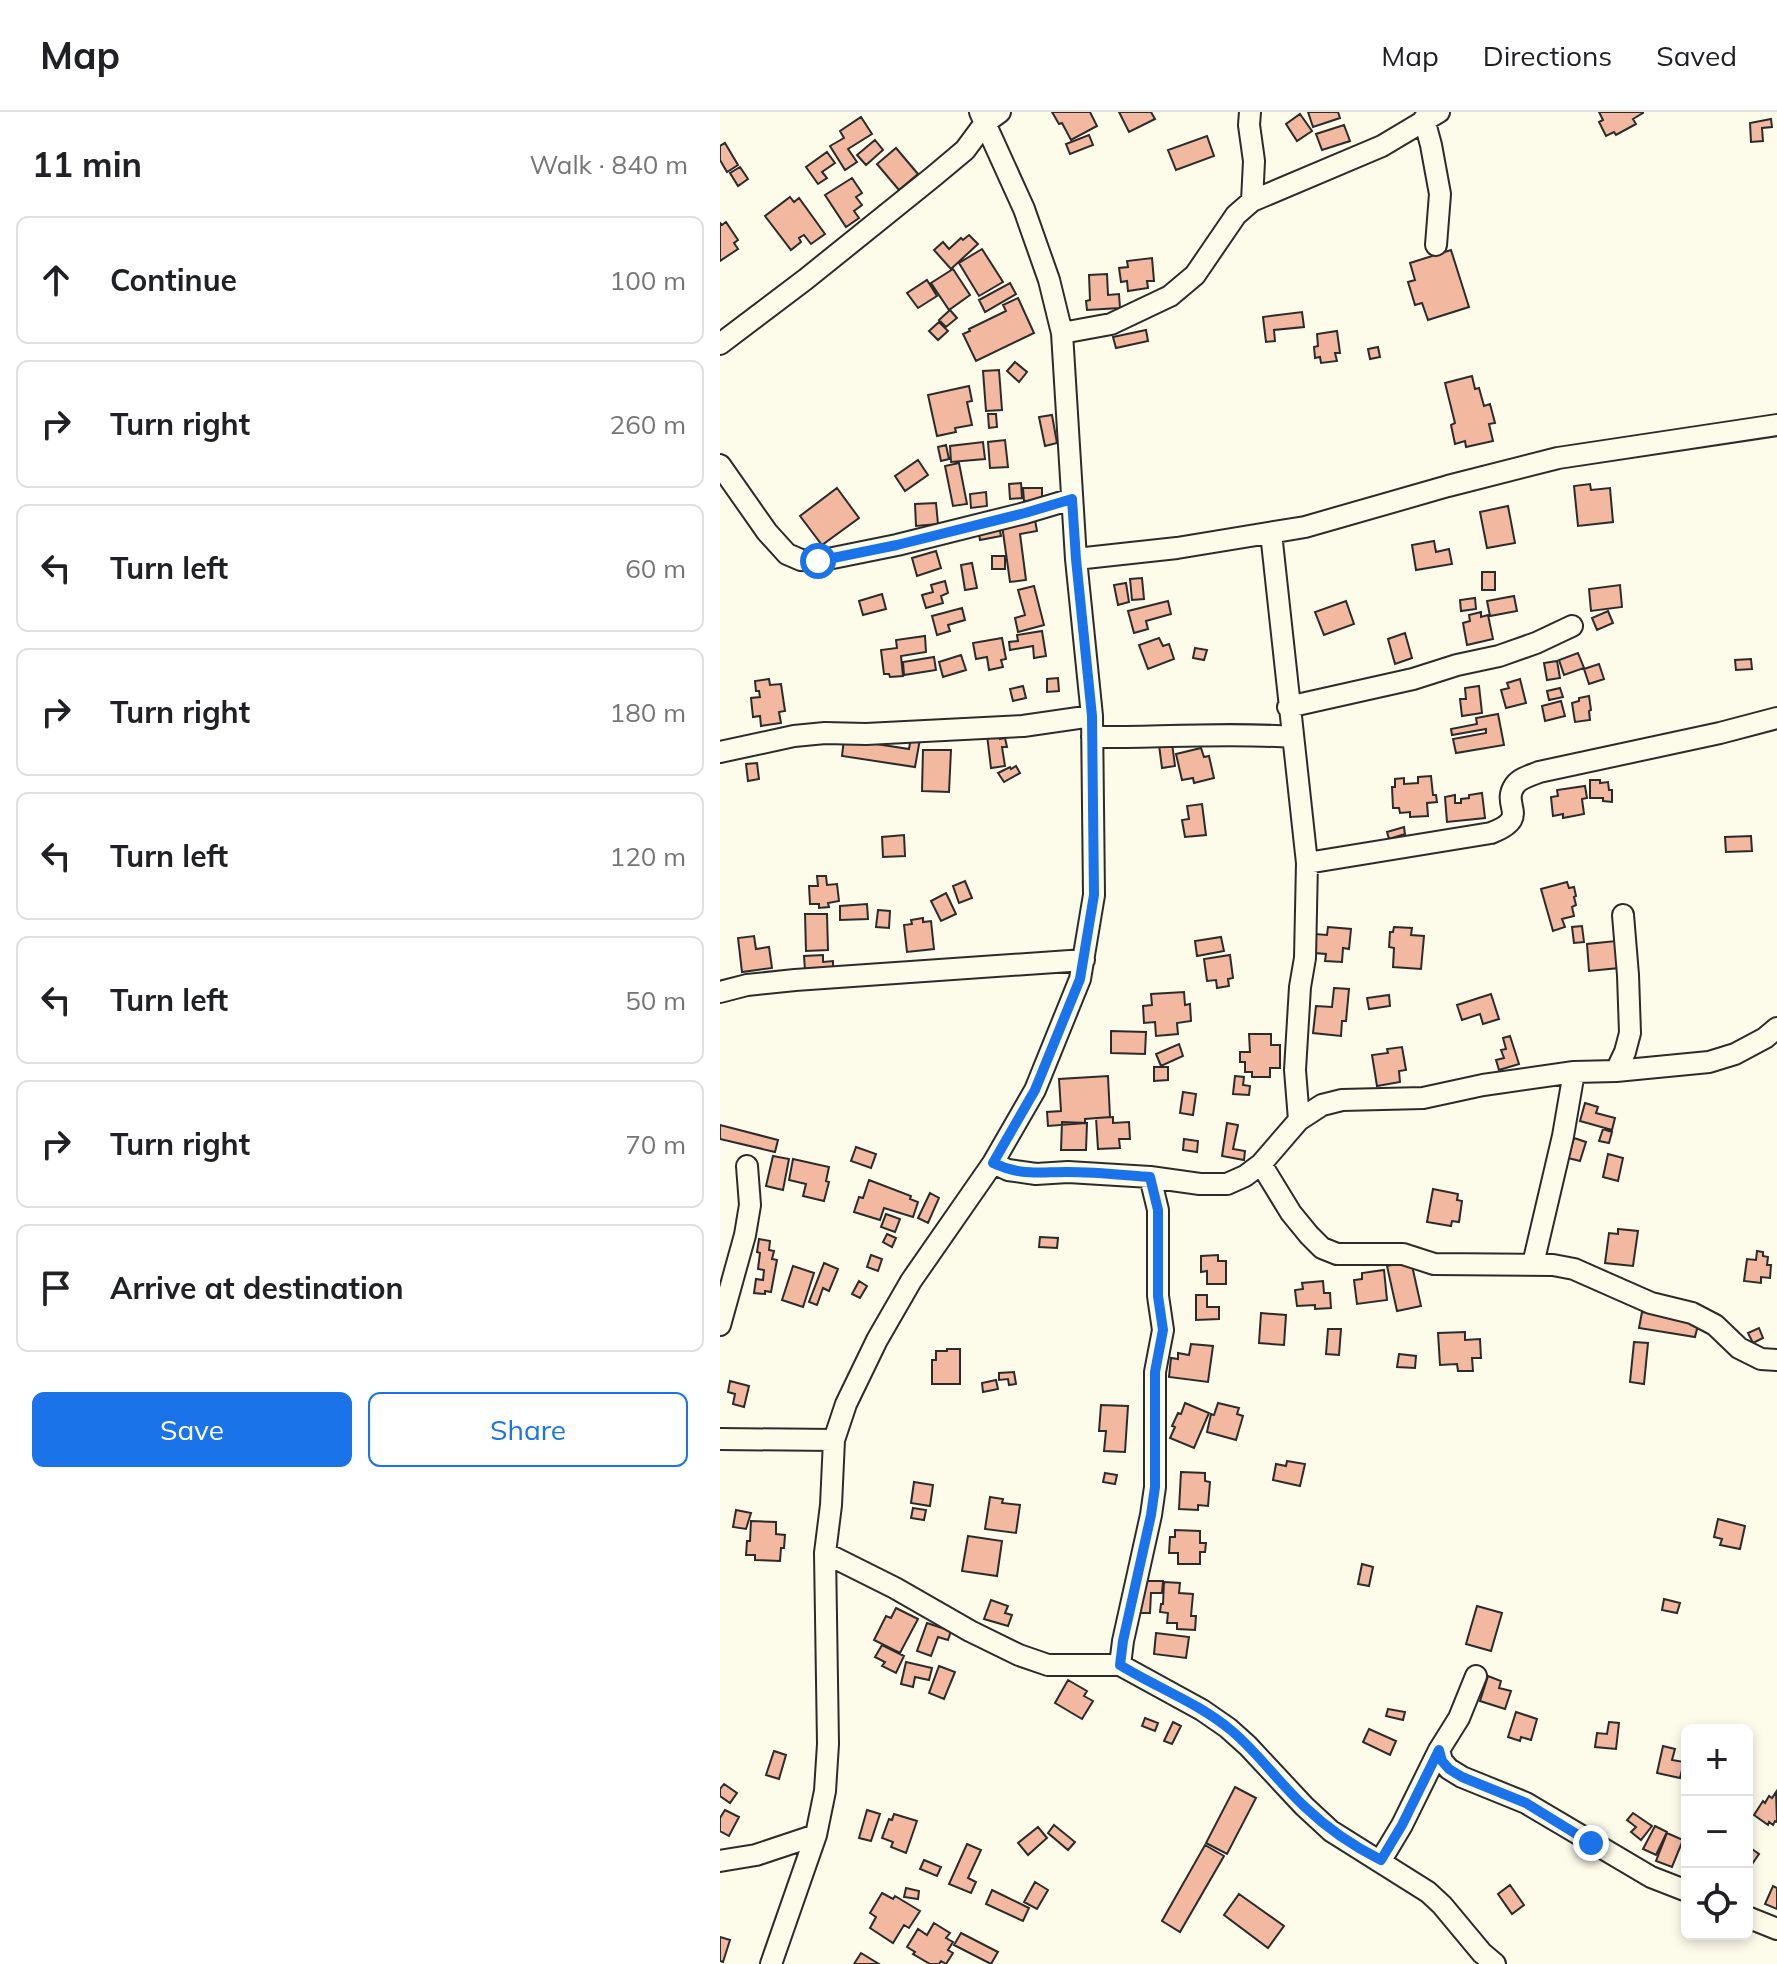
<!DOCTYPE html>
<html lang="en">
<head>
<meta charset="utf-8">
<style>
	:root { --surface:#fff; --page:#f6f6f6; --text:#202124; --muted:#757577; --line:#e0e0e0; --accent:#1a73e8 }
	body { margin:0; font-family:Mulish,sans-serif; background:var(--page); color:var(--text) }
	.controls { position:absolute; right:24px; bottom:24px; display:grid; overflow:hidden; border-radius:12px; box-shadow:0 4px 12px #0003 }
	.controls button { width:72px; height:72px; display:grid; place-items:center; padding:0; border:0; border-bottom:2px solid var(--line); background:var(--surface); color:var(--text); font:40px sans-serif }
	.stop { position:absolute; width:24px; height:24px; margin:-18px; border:6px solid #1a73e8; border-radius:50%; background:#fff }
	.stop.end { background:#1a73e8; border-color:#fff; box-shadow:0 2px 8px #0008 }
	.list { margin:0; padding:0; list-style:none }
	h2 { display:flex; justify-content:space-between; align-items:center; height:104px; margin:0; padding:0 32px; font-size:34px }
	h2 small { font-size:26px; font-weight:400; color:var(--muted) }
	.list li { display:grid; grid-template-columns:52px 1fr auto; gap:24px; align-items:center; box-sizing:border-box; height:128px; margin:0 16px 16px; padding:0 16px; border:2px solid var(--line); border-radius:12px }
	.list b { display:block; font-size:30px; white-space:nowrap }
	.list em { font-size:26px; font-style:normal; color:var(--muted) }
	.actions { display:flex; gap:16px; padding:24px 32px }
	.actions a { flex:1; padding:18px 0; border:2px solid var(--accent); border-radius:12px; text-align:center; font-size:28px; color:var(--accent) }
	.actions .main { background:var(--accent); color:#fff }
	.icon { flex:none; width:44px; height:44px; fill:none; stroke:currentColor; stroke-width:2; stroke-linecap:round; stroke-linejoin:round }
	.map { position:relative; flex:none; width:1057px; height:1852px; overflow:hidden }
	header { display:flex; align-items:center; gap:48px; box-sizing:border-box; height:112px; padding:0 40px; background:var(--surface); border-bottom:2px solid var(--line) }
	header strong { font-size:38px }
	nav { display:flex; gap:44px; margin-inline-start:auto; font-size:28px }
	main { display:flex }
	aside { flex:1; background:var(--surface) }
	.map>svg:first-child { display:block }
	.building { fill:#f2b8a0; stroke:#2b2b2b; stroke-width:2 }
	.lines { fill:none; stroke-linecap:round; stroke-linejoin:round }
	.minor-casing { stroke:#2b2b2b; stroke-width:24 }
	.minor { stroke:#fdfbea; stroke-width:20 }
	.route { stroke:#1a73e8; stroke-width:10 }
</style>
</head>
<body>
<header>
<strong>Map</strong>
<nav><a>Map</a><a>Directions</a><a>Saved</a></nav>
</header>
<main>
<aside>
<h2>11 min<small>Walk · 840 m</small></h2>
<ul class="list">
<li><svg class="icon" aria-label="ahead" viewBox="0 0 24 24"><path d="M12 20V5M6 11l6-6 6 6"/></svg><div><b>Continue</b></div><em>100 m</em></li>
<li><svg class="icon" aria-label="right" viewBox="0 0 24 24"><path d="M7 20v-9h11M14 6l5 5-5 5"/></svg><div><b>Turn right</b></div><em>260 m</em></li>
<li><svg class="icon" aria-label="left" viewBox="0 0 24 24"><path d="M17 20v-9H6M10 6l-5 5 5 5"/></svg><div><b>Turn left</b></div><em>60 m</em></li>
<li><svg class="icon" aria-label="right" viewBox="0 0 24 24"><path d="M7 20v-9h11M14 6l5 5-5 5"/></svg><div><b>Turn right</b></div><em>180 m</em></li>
<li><svg class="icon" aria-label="left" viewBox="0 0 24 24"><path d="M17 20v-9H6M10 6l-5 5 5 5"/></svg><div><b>Turn left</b></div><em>120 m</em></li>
<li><svg class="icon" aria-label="left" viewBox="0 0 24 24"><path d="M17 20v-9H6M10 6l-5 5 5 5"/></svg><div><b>Turn left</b></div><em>50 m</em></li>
<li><svg class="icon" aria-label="right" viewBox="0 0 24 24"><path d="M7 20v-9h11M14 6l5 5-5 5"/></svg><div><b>Turn right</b></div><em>70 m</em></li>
<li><svg class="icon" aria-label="arrive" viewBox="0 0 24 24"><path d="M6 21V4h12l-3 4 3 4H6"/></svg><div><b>Arrive at destination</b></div></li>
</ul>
<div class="actions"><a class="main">Save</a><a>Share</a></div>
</aside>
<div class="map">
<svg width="1057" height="1852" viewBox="0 0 1057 1852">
	<rect width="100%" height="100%" fill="#fdfbea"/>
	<path class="building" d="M332 0H370L377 14 351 28 342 11 339 12Z
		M399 0H431L435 7 409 20Z
		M588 0H618L620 6 593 15Z
		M879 0H923V1L913 7 916 12 896 23 894 20 886 24 879 10 883 8Z
		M580 2 592 19 577 29 566 12Z
		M141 5 152 22 128 37 137 50 125 58 110 34 124 26 120 19Z
		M1051 7 1052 15 1042 16 1043 29 1031 30 1030 11Z
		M624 13 630 29 602 38 596 22Z
		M369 23 373 33 350 42 346 32Z
		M487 24 494 44 456 58 448 38Z
		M155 28 163 38 146 53 137 43Z
		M5 31 18 53 7 60 0 48V34Z
		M176 36 198 62 179 78 157 52Z
		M107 40 115 51 102 60 107 66 98 72 86 55Z
		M20 55 28 67 18 74 10 61Z
		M132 66 142 81 136 85 142 93 134 99 139 106 126 115 105 83Z
		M70 85 74 90 79 86 105 122 91 132 84 123 79 126 81 130 71 138 45 104Z
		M6 110 18 128 14 131 18 137 0 149V111L2 113Z
		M249 123 258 132 231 157 214 138 223 130 229 137 241 126 243 128Z
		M262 137 283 170 259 184 239 151Z
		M731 138 749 195 708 208 702 191 695 193 688 170 695 168 690 151Z
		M432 146 434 169H427L428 176 408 179 407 169 401 170 399 156 408 155 407 149Z
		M233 157 250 183 229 198 211 171Z
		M387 162 388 183 399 182 400 196 367 198 366 189 370 188 369 163Z
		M207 168 217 184 198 196 187 181Z
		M290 171 296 182 265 200 259 188Z
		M298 186 314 221 256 249 243 222 250 219 249 217 286 199 283 193Z
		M230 198 237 206 226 215 219 208Z
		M582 200 584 215 554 218 555 229 546 230 543 205Z
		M219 210 228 219 218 228 209 219Z
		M426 218 428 229 396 236 393 225Z
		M617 219 620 241H615L617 249 601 251 600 245 595 246 594 235 598 234 597 222Z
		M658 235 660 245 650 247 648 237Z
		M295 250 307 260 299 270 287 259Z
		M279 258 282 298 266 299 263 259Z
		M752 264 755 277 759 276 764 294 770 292 775 311 769 312 773 329 746 335 745 329 735 332 731 313 735 311 725 271Z
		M249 274 252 289 247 290 252 313 235 316 236 320 217 324 208 283Z
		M268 302H276L277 315 269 316Z
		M332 303 337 331 325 334 319 305Z
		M285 328 288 355 270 356 268 330Z
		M263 330 265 347 231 350 230 334Z
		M226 333 229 347 221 349 218 335Z
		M198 348 208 363 185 379 175 364Z
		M239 351 247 392 233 394 225 354Z
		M301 371 302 386 290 387 289 372Z
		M870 372 871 378 890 376 893 410 858 414 854 374Z
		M117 376 139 406 102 433 80 404Z
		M303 376H322V388L304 389Z
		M266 380 267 394 251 396 250 382Z
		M216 391 218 412 196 414 195 392Z
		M788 394 795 431 767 436 760 400Z
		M315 408 317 419 300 422 306 468 290 470 282 413Z
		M279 414 281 424 260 428 258 417Z
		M714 429 716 440 729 437 732 452 696 458 692 433Z
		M216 439 221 456 197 464 192 446Z
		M272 444H285V457H272Z
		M252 451 257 476 245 478 241 453Z
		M762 460H775V478H762Z
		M422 466 424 487 412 488 410 467Z
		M225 469 228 481 221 484 223 491 206 496 202 483 213 480 211 473Z
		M406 471 409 490 398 493 394 473Z
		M900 473 902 495 871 499 869 477Z
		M314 474 324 513 298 520 295 506 305 503 298 478Z
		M162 482 166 497 143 503 139 489Z
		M794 484 797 499 770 504 767 489Z
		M755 486 756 497 741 499 740 488Z
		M448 489 451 502 426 509 428 517 414 521 408 499Z
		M626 489 634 512 604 523 595 500Z
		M242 496 245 508 228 513 230 519 217 523 212 504Z
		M888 499 893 511 877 518 872 506Z
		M761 500V505L768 503 773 527 747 533 743 511 750 509 749 503Z
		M322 519 326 544 314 546 313 534 290 538 289 530 298 529 297 523Z
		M685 521 692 546 675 552 668 527Z
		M205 524 206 540 181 544 183 564 170 565 169 562H164L161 538 177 536 176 528Z
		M282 526 286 547 281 548 283 555 269 558 267 545 256 547 253 531Z
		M439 526 443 534 449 532 454 547 428 557 419 533Z
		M475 536 487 538 484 548 473 546Z
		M858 541 864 556 844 563 839 548Z
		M241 543 246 558 223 565 219 550Z
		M214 545 216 558 184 563 183 550Z
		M1031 547 1032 557 1016 558 1015 548Z
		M837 549 840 566 827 568 824 551Z
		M879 552 884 567 869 572 864 557Z
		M338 566 339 579 327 580V567Z
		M49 567 50 573 61 572 65 599 59 600 61 611 41 614 40 604 33 605 31 586 40 585 39 579H36L35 569Z
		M800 567 806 591 786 596 781 578 789 576 787 571Z
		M303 574 306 586 293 589 290 577Z
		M759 574 762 601 742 604 740 587H746L745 576Z
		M840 576 843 585 829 588 827 579Z
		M869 584 871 598 869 599 870 608 855 610 852 591 859 589V586Z
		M841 589 845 604 825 609 822 594Z
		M778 602 784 633 736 641 733 627 766 621V617L732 623 731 617 757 612 756 606Z
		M280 621V627L285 626 287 635H282L285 654 271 656 267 623Z
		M191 625 200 627 195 655 122 644 124 627 189 637Z
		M452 631 455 654 442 656 439 633Z
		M481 636 484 645 489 644 494 666 474 671 473 666 462 668 456 642Z
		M203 638H231L229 680 202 679Z
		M37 651 39 667 28 669 26 652Z
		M296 654 300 661 284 670 278 661 290 655 291 657Z
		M711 664 713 683H716L717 690 707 691 708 704 690 705V700L680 701 679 696H673L672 675H675V667L684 666V672L698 671V665Z
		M870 668H880V671L888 670 889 678H892V690L883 689V686H870Z
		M865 674 867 686 862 687 864 702 843 706V702L833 704 831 685 838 684 837 678Z
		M762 681 765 706 727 710 725 685 735 683V691H741V687L749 686V683Z
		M482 692 486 723 465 725 462 708 469 707 467 694Z
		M684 715 685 722 669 727 667 720Z
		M184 723 185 744 163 745 162 725Z
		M1031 724 1032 739 1006 740 1005 725Z
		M97 764H106L107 773 117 772 119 789 108 791 109 795 99 796V792H90L89 774H98Z
		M245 769 252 786 239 791 233 774Z
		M847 770 849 776 854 775 856 784 854 785 856 793 852 795 854 804 842 807 845 815 833 819 821 777Z
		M226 781 236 802 221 809 211 789Z
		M147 792 148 807 120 808V794Z
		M158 798 170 799 169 816 156 815Z
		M85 802H107L108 838 86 839Z
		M203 806V810L211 809 214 837 187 840 184 813 192 812 191 808Z
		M862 814 864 830 854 831 852 815Z
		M608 815 631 817 629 837 623 836 622 850 605 849 606 842 594 841 595 822 607 823Z
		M674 815 692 816 691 823 704 824 701 857 673 855 674 836 669 835 670 820H673Z
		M34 824 36 837 49 835 52 856 22 860 18 826Z
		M501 825 504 839 477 844 475 829Z
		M896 829 899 856 869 859 867 832Z
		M103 843V850L113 849V857L85 858 84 844Z
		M510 843 513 866 508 867 509 874 497 876 496 868 487 869 484 847Z
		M614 876 629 877 626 909H622L621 924 593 921 596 894 612 895Z
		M464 880 465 893 470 892 471 909 457 911 458 922 436 924 435 910 424 911 423 894 432 893 431 882Z
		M771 882 779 907 763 912 760 902 742 908 737 893Z
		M669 883 670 894 649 897 647 886Z
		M391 919 426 920 425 942 391 941Z
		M529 922H551V933H560V956H550V965H532V960H525V950H520V940H530Z
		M790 924 799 952 779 958 776 948 784 946 781 938 786 937 783 926Z
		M459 932 463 944 441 954 436 942Z
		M682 935 686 958 679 959 680 970 657 974 652 943 668 941 667 937Z
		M434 955H448V968L434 969Z
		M388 964 390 1005 365 1007V1011L328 1014 327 1000 341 999 339 967Z
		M515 964 524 965 523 973 530 974 529 983 513 982Z
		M463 980 476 982 473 1003 460 1001Z
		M865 991 878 995 876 1001 895 1006 892 1018 860 1009Z
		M393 1005V1011L409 1010 410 1027H399L400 1036 378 1037 376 1006Z
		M342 1010 367 1011 366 1038H341Z
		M507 1011 518 1013 513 1037 525 1039 524 1048 502 1044Z
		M0 1013 58 1028 55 1040 0 1027Z
		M883 1017 892 1020 889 1031 879 1029Z
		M854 1026 866 1030 860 1049 848 1046Z
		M464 1027 478 1029 477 1040 463 1038Z
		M136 1035 156 1042 151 1056 131 1049Z
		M888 1042 903 1046 898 1069 883 1065Z
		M53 1044 69 1047 63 1078 46 1074Z
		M73 1047 109 1055 106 1069 109 1070 104 1089 83 1084 86 1072 69 1068Z
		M149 1068 191 1084 190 1087 198 1090 193 1105 164 1096 160 1108 134 1100 139 1085 143 1086Z
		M713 1077 738 1082 737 1088 742 1089 739 1110 732 1109 731 1114 707 1110Z
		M210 1081 219 1086 208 1111 198 1106Z
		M166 1102 180 1107 175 1120 161 1115Z
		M898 1117 918 1119 913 1154 885 1151 889 1121 898 1122Z
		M167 1122 176 1126 172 1135 163 1130Z
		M320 1125 338 1126 337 1136 319 1135Z
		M39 1127 50 1129 49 1138 54 1139 52 1147 57 1148 51 1180 45 1179V1182L34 1181 36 1167 43 1168 44 1158 38 1157 40 1141 37 1140Z
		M1037 1139 1043 1140V1144L1048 1145 1047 1153H1051L1050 1166 1041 1165V1171L1024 1169 1027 1147 1036 1148Z
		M151 1143 162 1147 158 1159 147 1155Z
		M498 1143V1149H506V1172H487V1159L481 1160V1144Z
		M691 1149 701 1194 677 1199 667 1154Z
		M104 1151 118 1157 109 1179 103 1176 97 1193 89 1190Z
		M73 1154 94 1161 83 1195 62 1188Z
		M664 1158 667 1188 637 1192 634 1168 642 1167V1161Z
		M139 1169 147 1174 140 1186 132 1182Z
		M603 1169 604 1181H610L611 1196 595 1197V1193L577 1194 575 1178 583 1177 582 1171Z
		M476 1183H487V1195H499V1207L476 1208Z
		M922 1200 979 1209 975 1225 919 1216Z
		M541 1201 566 1203 564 1233 539 1231Z
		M1039 1216 1043 1226 1033 1231 1028 1221Z
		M608 1217H621L619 1243 606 1242Z
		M745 1220V1228L760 1227 761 1246H752L753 1259H738L737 1252 720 1253 718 1221Z
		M914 1230 928 1231 924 1272 910 1270Z
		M471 1232 493 1234 488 1270 449 1265 451 1246 458 1247V1241L469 1243Z
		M227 1237H240V1272H212V1248H216V1239H227Z
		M679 1242 696 1244 695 1256 677 1255Z
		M294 1260 296 1272 289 1273 288 1267 279 1268V1261Z
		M276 1268 278 1277 263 1280 262 1271Z
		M10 1269 29 1274 24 1295 13 1292 15 1282 8 1280Z
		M465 1291 489 1301 474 1336 450 1326 455 1315 452 1314 458 1301 461 1302Z
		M498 1291 519 1296 517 1302 523 1304 516 1328 487 1320 491 1302 494 1303Z
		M381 1293 408 1294 405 1340 384 1339 386 1319H379Z
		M567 1349 585 1352 580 1374 553 1368 556 1352 566 1354Z
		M461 1360 485 1361V1369L490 1370 488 1394 478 1393V1398L459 1397Z
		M385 1361 397 1363 395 1372 383 1370Z
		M194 1370 213 1373 210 1394 191 1391Z
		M270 1385 283 1387 282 1391 300 1393 296 1421 265 1417Z
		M193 1396 206 1398 204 1408 191 1406Z
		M16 1398 31 1401 26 1417 13 1415Z
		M998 1407 1025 1414 1020 1437 1000 1433 1002 1427 994 1425Z
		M31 1409 56 1410V1422L65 1423 64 1436H61L60 1449 35 1448V1443H26L27 1429H30Z
		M455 1418 480 1419V1431H486L485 1440H480V1452H458V1441H449L450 1425H455Z
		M248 1424 282 1429 277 1464 242 1459Z
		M642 1452 653 1455 649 1474 638 1472Z
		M419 1469H443L442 1481H431L430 1501H419Z
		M444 1470 460 1471 459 1481 473 1482 471 1504H476L475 1518 457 1517V1511H447L448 1501 440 1500 441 1492H443Z
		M944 1487 960 1491 957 1501 942 1498Z
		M271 1488 288 1494 285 1501 292 1503 288 1514 264 1507Z
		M757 1494 782 1501 771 1539 746 1532Z
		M176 1496 198 1507 180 1541 154 1528 166 1504 171 1506Z
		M207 1511 231 1519 228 1528 218 1525 211 1544 197 1539Z
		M436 1521 469 1525 466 1546 434 1542Z
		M162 1533 184 1544 176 1561 162 1554 165 1550 155 1545Z
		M186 1550 212 1556 209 1568 195 1565 193 1575 181 1572Z
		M219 1554 235 1560 224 1587 209 1581Z
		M768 1564 781 1569 779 1576 791 1579 785 1597 760 1589Z
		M348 1568 367 1579 364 1584 373 1589 362 1607 335 1591Z
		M668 1597 685 1600 683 1608 666 1604Z
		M796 1600 817 1607 811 1628 801 1625 800 1629 788 1625Z
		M425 1606 438 1611 435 1619 422 1614Z
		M453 1610 461 1614 452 1632 444 1629Z
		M889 1610 899 1611 896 1637 875 1635 877 1621 887 1622Z
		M649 1617 676 1629 670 1643 643 1630Z
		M943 1634 955 1637 952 1648 964 1650 960 1666 937 1661Z
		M54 1639 66 1643 59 1667 46 1663Z
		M4 1672 17 1681 10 1691 0 1684V1677Z
		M515 1675 536 1686 507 1742 486 1731Z
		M1056 1680 1057 1710 1055 1709 1053 1713 1049 1710 1048 1713 1034 1703 1043 1689 1045 1691 1049 1684 1052 1686Z
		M5 1698 19 1705 9 1724 0 1719V1706Z
		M147 1698 160 1702 151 1729 139 1726Z
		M913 1701 932 1714 921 1728 911 1720 916 1715 907 1708Z
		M174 1702 197 1709 186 1741 171 1735 173 1730 162 1726 169 1707 172 1708Z
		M334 1713 355 1730 348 1738 328 1721Z
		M935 1714 947 1720 936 1743 923 1737Z
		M318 1715 327 1726 308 1743 298 1731Z
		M947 1721 963 1728 952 1755 936 1749Z
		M247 1732 261 1738 248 1766 256 1770 251 1781 229 1772Z
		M485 1733 504 1744 460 1820 442 1809Z
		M1032 1737 1039 1742 1028 1758 1027 1744Z
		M204 1748 221 1755 217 1764 200 1757Z
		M315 1770 328 1778 317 1797 304 1790Z
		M790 1773 804 1793 792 1802 778 1782Z
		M1053 1774 1057 1776V1797L1045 1792Z
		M186 1776 199 1779 198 1787 184 1785Z
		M272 1778 309 1796 303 1809 266 1792Z
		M162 1781 173 1787 175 1784 200 1799 189 1816 184 1813 173 1831 150 1816 156 1805 150 1801Z
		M519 1782 564 1814 548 1836 504 1803Z
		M214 1811 230 1821 226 1826 233 1830 228 1838 233 1841 226 1852 221 1849 219 1852H210L193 1842 195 1840 187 1835 198 1817 207 1823Z
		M241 1821 278 1840 271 1852 234 1833Z
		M0 1825 10 1828 3 1850 0 1849Z
		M141 1841 159 1852H134Z"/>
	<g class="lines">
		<g class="minor-casing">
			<path id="minor" d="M530 0 529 13 534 49 532 89
				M704 7 711 33 720 82 716 133
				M342 221 391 212 450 184 475 163 516 103 532 89 662 34 719 0
				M0 232 86 167 214 64 245 38 265 11 280 0
				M0 353 47 420 67 442 81 448 98 449 177 433 305 401 352 387
				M551 421 587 751 771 721C812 705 780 694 795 673 800 666 812 663 819 660L1000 621 1057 606
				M356 447 457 436 585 415 728 374 838 346 1057 313
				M568 595 693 567 737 553 779 544 816 531 852 514
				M372 625C439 626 505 620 572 625
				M0 640 74 624 105 621 146 622 303 614 372 604
				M0 880 27 873 75 868 364 848
				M896 959 905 940 910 921 908 863 903 803
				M579 1008 575 958 580 875 585 846 587 751
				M273 1051 288 1058 316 1062 348 1060 430 1065 480 1072H507L525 1064 541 1052 579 1008 602 993 622 988 703 986 763 973 854 960 896 959 989 950 1015 942 1045 926 1057 916
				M541 1052 571 1101 589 1123 602 1136 617 1142H683L714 1152 833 1153 854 1157 931 1191 972 1201 995 1213 1019 1236 1041 1247 1057 1248
				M813 1152 843 1024 854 960
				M0 1213 25 1123 30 1093 27 1054
				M0 1327 114 1328
				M105 1441 175 1476 250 1519 299 1543 328 1553H400L482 1598 508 1616 528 1634 584 1694 611 1719 708 1780 722 1793 762 1841 775 1852
				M400 1553 403 1529 431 1403 435 1375V1260L443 1218 438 1184V1098L430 1065
				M719 1638 722 1649 729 1657 742 1665 806 1691 931 1765 967 1779
				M661 1748 682 1713 719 1638 739 1606 756 1564
				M0 1749 36 1743 96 1723
				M1027 1805 1057 1817
				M51 1852 96 1723 105 1679 108 1632 105 1441 111 1393 114 1328 126 1292 157 1228 191 1169 273 1051 315 978 360 867 374 783 372 604 356 447 342 221 329 168 304 97 260 0"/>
		</g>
		<use href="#minor" class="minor"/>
	</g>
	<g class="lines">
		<path class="route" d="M98 449 177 433 305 401 352 387 356 447 372 604 374 783 360 867 315 978 273 1051C301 1064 318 1060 347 1060 375 1060 403 1063 430 1065L438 1098V1184L443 1218 435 1260V1375L431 1403 403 1529 400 1553C437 1576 479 1591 512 1619 539 1642 559 1671 585 1695 608 1717 633 1734 661 1748L682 1713 719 1638 722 1649 729 1657 742 1665 806 1691 871 1731"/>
	</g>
</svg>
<div class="controls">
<button>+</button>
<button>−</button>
<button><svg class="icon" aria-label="locate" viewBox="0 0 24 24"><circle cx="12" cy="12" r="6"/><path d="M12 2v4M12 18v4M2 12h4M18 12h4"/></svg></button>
</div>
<div class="stop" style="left:98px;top:449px"></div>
<div class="stop end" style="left:871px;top:1731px"></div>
</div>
</main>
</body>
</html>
